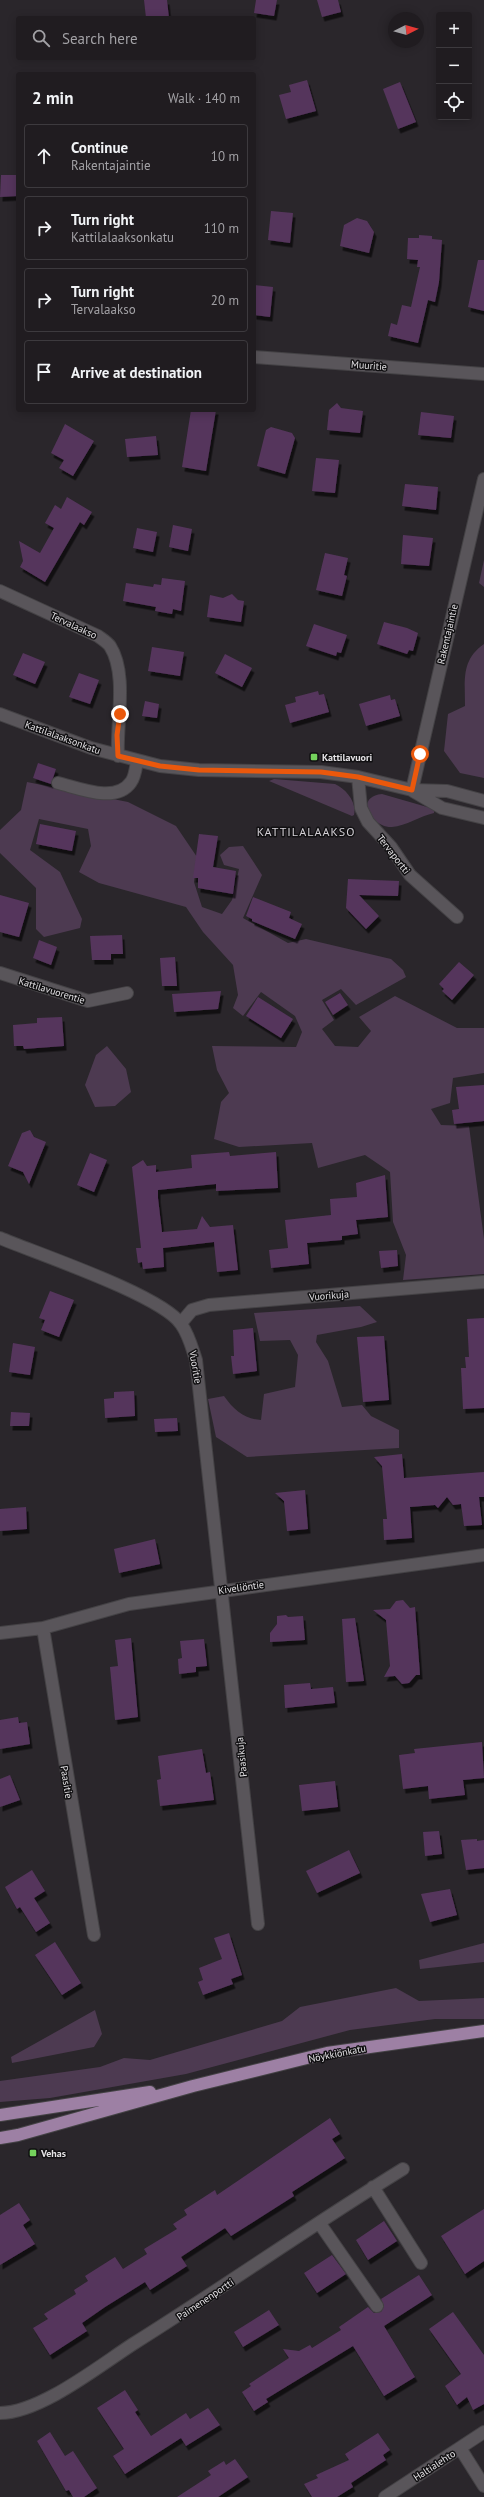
<!DOCTYPE html>
<html lang="en">
<head>
<meta charset="utf-8">
<style>
	:root { --surface:#201c20; --page:#2d292d; --text:#f1f3f6; --muted:#a2a1a5; --line:#3d3a3e }
	body { margin:0; font-family:"PT Sans",sans-serif; background:var(--page); color:var(--text) }
	.controls { position:absolute; right:12px; top:12px; display:grid; overflow:hidden; border-radius:4px; box-shadow:0 2px 10px #0003 }
	.controls button { width:36px; height:36px; display:grid; place-items:center; padding:0; border:0; border-bottom:1px solid var(--line); background:var(--surface); color:var(--text); font:20px sans-serif }
	.compass { position:absolute; left:388px; top:12px; width:36px; height:36px; border-radius:50%; background:var(--surface); box-shadow:0 2px 10px #0003; rotate:84deg }
	.stop { position:absolute; width:12px; height:12px; margin:-9px; border:3px solid #ea580c; border-radius:50%; background:#fff }
	.stop.end { background:#ea580c; border-color:#fff; box-shadow:0 1px 4px #0008 }
	.list { margin:0; padding:0; list-style:none }
	h2 { display:flex; justify-content:space-between; align-items:center; height:52px; margin:0; padding:0 16px; font-size:17px }
	h2 small { font-size:13px; font-weight:400; color:var(--muted) }
	.list li { display:grid; grid-template-columns:26px 1fr auto; gap:12px; align-items:center; box-sizing:border-box; height:64px; margin:0 8px 8px; padding:0 8px; border:1px solid var(--line); border-radius:4px }
	.list b { display:block; font-size:15px; white-space:nowrap }
	.list p { margin:0; font-size:13px; white-space:nowrap; color:var(--muted) }
	.list em { font-size:13px; font-style:normal; color:var(--muted) }
	.icon { flex:none; width:22px; height:22px; fill:none; stroke:currentColor; stroke-width:2; stroke-linecap:round; stroke-linejoin:round }
	.map { position:relative; flex:none; width:484px; height:2497px; overflow:hidden }
	.search { position:absolute; background:var(--surface); box-shadow:0 2px 10px #0003; left:16px; top:16px; width:240px; height:44px; display:flex; align-items:center; gap:10px; box-sizing:border-box; padding:0 14px; border-radius:4px; color:var(--muted); font-size:15px }
	.panel { position:absolute; background:var(--surface); box-shadow:0 2px 10px #0003; left:16px; top:72px; width:240px; height:340px; border-radius:4px }
	.map>svg:first-child { display:block }
	.green { fill:#4d3a51 }
	.building { fill:#55355c; filter:url(#shadow) }
	.lines { fill:none; stroke-linecap:round; stroke-linejoin:round }
	.minor-casing { stroke:#444245; stroke-width:14 }
	.major-casing { stroke:#444245; stroke-width:14 }
	.minor { stroke:#59555a; stroke-width:12 }
	.major { stroke:#9d80a4; stroke-width:12 }
	.route { stroke:#ea580c; stroke-width:5 }
	.poi-dot { fill:#74d25c; stroke:#111012; stroke-width:1.5 }
	.labels { text-anchor:middle; stroke-width:3; stroke-linejoin:round; paint-order:stroke }
	.street-label { font-size:10px; fill:#e4e2e5; stroke:#111012 }
	.poi-label { font-size:10px; font-weight:bold; fill:#e4e2e5; stroke:#111012; text-anchor:start }
	.quarter-label { font-size:12px; letter-spacing:1px; fill:#d5d1d7; stroke:#111012 }
</style>
</head>
<body>
<div class="map">
<svg width="484" height="2497" viewBox="0 0 484 2497">
	<defs>
		<filter id="shadow"><feDropShadow dx="2.5" dy="4.5" stdDeviation="0" flood-color="#0009"/></filter>
	</defs>
	<rect width="100%" height="100%" fill="#2a262b"/>
	<path class="green" d="M484 560V587L479 583Z
		M484 644V778L460 773 444 751 448 714 465 706C465 680 461 660 484 644Z
		M274 779 335 784C346 789 357 802 354 815L352 816 269 781Z
		M27 782 128 802 176 826 197 857 194 882 202 907 222 914 232 900 239 869 224 865 220 855 229 847 243 846 262 875 243 918 288 943 306 939 391 959 403 970 406 977 356 1005 341 989 322 1000 334 1020 322 1029 335 1046 358 1047 371 1031 359 1017 395 996 457 1028H484V1073L453 1078 450 1103 431 1109 441 1125 469 1126 484 1239V1274L403 1280 406 1255 393 1222 390 1172 365 1155 318 1168 312 1143 239 1147 214 1139 221 1102 229 1093 217 1070 212 1046 296 1047 302 1032 295 1016 261 992 243 1016 233 1008 238 995 233 965 203 932 186 907 99 883 79 872 91 846 88 829 39 819 30 850 60 872 82 919 80 928 44 937 36 929V888L0 853V830L21 810Z
		M382 794 434 809V813C420 816 406 826 392 827 372 828 353 797 382 794Z
		M107 1046 126 1069 131 1092 115 1106 95 1107 85 1085 96 1055Z
		M360 1306 377 1322 361 1327 317 1335 316 1342 328 1361 342 1407 362 1405 371 1416 399 1430V1448L247 1457 216 1437 208 1399 224 1396C234 1410 244 1419 261 1420L264 1394 295 1387 298 1355 290 1340 260 1341 254 1313Z
		M484 1943V1962L420 1969 419 1960Z
		M396 1988 419 2001 484 1998V2019H435L350 2030 186 2074 50 2098 0 2102V2081L100 2067 124 2058 150 2060 282 2021 300 2007Z
		M95 2010 102 2034 94 2047 12 2063 11 2057Z"/>
	<path class="building" d="M144 0H167L169 18H146Z
		M256 0H277L274 16 254 13Z
		M317 0H338L341 12 322 17Z
		M307 80 316 111 286 119 279 95 291 92 289 85Z
		M400 82 416 122 398 129 383 89Z
		M1 175H17L18 196 0 197Z
		M271 211 293 213 290 243 268 240Z
		M357 218 367 221 374 232 369 253 340 246 344 225Z
		M419 235 432 236V239L442 240 439 282 435 302 428 300 418 343 388 336 391 323 397 325 402 305 411 307 420 267H417L418 260 407 259 408 238H419Z
		M478 260H484V311L468 307Z
		M254 285 273 287 270 317 254 315Z
		M337 403 341 408 363 411 360 433 327 430 329 410Z
		M191 410H216L206 471 182 467Z
		M421 412 454 416 451 438 418 435Z
		M65 424 94 441 73 476 59 468 64 460 51 453Z
		M271 427 292 433 295 438 285 474 257 466 266 430Z
		M156 436 158 455 127 457 125 439Z
		M316 458 339 460 335 493 312 491Z
		M405 484 438 487 436 510 402 506Z
		M67 497 92 512 84 525 80 522 45 582 20 567 23 561 19 541 40 553 54 528 45 523 55 505 61 509Z
		M173 525 192 529 188 551 169 547Z
		M137 528 157 532 153 552 133 548Z
		M403 535 433 538 429 566 401 564Z
		M325 553 348 558 344 575 347 576 342 596 316 590Z
		M162 578 185 581 181 611 173 609 172 614 155 611 156 607 123 601 126 583 153 587 154 584 161 585Z
		M232 594 238 600 244 601 241 622 207 617 210 595 223 598Z
		M384 622 407 628 418 633 413 651 409 650 407 654 377 644Z
		M314 624 347 635 341 653 337 652 336 656 306 646Z
		M152 647 184 652 180 676 148 671Z
		M23 653 45 662 35 684 13 675Z
		M225 654 252 668 242 687 215 673Z
		M79 673 99 680 90 704 69 697Z
		M318 691 319 695 324 694 329 712 290 723 285 705 296 702 295 697Z
		M390 695 391 700 395 699 400 716 366 726 359 704Z
		M145 701 159 704 157 718 142 716Z
		M38 763 56 769 51 784 33 778Z
		M40 824 76 831 72 851 36 844Z
		M199 834 218 836 213 867 236 871 233 894 198 888V878H193Z
		M348 879 399 881 398 896 359 895 379 916 366 929 346 908Z
		M0 895 29 903 19 937 0 932Z
		M253 897 291 912 289 918 302 924 295 939 252 921V919L246 916Z
		M122 935 123 954H111V960H92L90 936Z
		M39 940 57 947 51 965 33 958Z
		M175 957 177 986H162L160 958Z
		M459 962 474 975 452 1000 442 991 444 989 439 984Z
		M221 991 218 1009 174 1012 172 994Z
		M340 993 348 1005 333 1015 325 1002Z
		M258 997 293 1019 281 1038 246 1016Z
		M62 1017 64 1046 24 1049 23 1046H14L13 1025 37 1023V1018Z
		M484 1085V1121L454 1124 452 1110 459 1109 456 1087Z
		M30 1130 34 1137 46 1142 29 1184 23 1172 8 1166 22 1133Z
		M229 1152 230 1156 276 1152 278 1188 216 1191V1184L196 1186 158 1190V1198L162 1232 197 1229 202 1216 210 1227 233 1225 238 1270 217 1272 214 1242 163 1248 164 1267 143 1269 142 1262 138 1263 136 1248H141L132 1167 143 1160 147 1166 156 1165V1172L192 1168 191 1155Z
		M90 1153 107 1160 94 1192 77 1185Z
		M385 1175 388 1217 356 1220 358 1234 342 1236V1240L307 1243 309 1264 271 1268 269 1250 288 1248 285 1220 331 1215 330 1199 357 1197 356 1183Z
		M397 1250 398 1266 381 1268 379 1251Z
		M50 1291 74 1300 59 1337 41 1330 45 1320 39 1318Z
		M484 1318V1408L463 1409 461 1368H466L465 1357H469L467 1319Z
		M253 1328 257 1371 233 1374 231 1356H234L233 1330Z
		M384 1336 389 1400 363 1402 357 1337Z
		M13 1343 35 1347 30 1375 9 1372Z
		M134 1391 135 1416 105 1418 104 1399 114 1398V1392Z
		M11 1412 30 1413 29 1426H10Z
		M177 1418 178 1431 155 1432 154 1419Z
		M402 1454 404 1478 484 1472V1497H479L482 1525 464 1526 461 1504 453 1505 447 1497 438 1508 435 1505 410 1507 412 1538 384 1540 383 1519H387L382 1466 374 1457Z
		M305 1490 308 1529 287 1531 284 1501 275 1493Z
		M26 1507 27 1529 0 1531V1509Z
		M155 1539 160 1564 119 1573 114 1549Z
		M403 1600 410 1608 415 1607 420 1675H416L409 1683 402 1684 395 1676 384 1677 390 1666 386 1620 373 1610 390 1609 396 1601Z
		M286 1615 288 1617 303 1616 305 1640 270 1642V1633L277 1624V1616Z
		M355 1618 364 1681 346 1682 342 1619Z
		M131 1638 138 1717 115 1720 110 1667 118 1666 115 1640Z
		M204 1639 207 1666 196 1667V1672L179 1674 178 1659 182 1658 180 1641Z
		M310 1683 311 1689 333 1687 335 1703 285 1708 284 1685Z
		M18 1717 19 1723 27 1722 30 1744 0 1749V1720Z
		M482 1742 484 1778 463 1780 465 1795 429 1799 428 1786 403 1789 399 1755 415 1753 414 1749Z
		M202 1749 206 1773 210 1772 214 1800 160 1806 157 1780 161 1779 158 1756Z
		M10 1775 20 1800 0 1807V1779Z
		M335 1781 338 1807 302 1811 299 1785Z
		M439 1831 442 1854 425 1856 423 1832Z
		M477 1839V1841L484 1840V1868L466 1870 461 1840Z
		M349 1850 360 1873 317 1893 306 1871Z
		M32 1870 45 1891 34 1898 50 1923 36 1932 20 1907 17 1909 5 1887Z
		M450 1889 457 1915 430 1922 421 1894Z
		M229 1933 242 1975 231 1979 233 1984 203 1995 198 1982 203 1980 199 1968 222 1959 214 1938Z
		M55 1942 81 1983 62 1995 35 1955Z
		M330 2118 340 2134 332 2139 345 2158 292 2192 294 2196 231 2236 225 2228 181 2257 187 2266 150 2290 145 2282 105 2307 82 2323 87 2331 50 2355 33 2328 48 2319 44 2314 76 2294 74 2290 88 2281 85 2276 115 2257 123 2269 147 2254 144 2249 177 2229 173 2224 187 2215 184 2210 215 2190 217 2195Z
		M19 2203 30 2220 23 2225 35 2244 0 2265V2215Z
		M484 2209V2261L465 2274 441 2236Z
		M384 2221 397 2241 368 2260 356 2240Z
		M332 2255 346 2274 317 2293 304 2273Z
		M419 2275 432 2295 384 2326 415 2377 384 2396 353 2346 266 2399 268 2402 254 2411 242 2392 251 2386 249 2384 289 2358 283 2349 299 2351 310 2345 312 2348 341 2330 339 2327 368 2307 374 2313 381 2312 384 2306 381 2299Z
		M269 2310 279 2325 243 2347 234 2332Z
		M453 2312 484 2355V2404L473 2410 467 2397 457 2405 445 2386 461 2374 429 2329Z
		M125 2390 138 2410 135 2412 151 2436 186 2413 190 2419 208 2408 220 2425 186 2446 181 2438 125 2474 113 2456 124 2449 97 2408Z
		M50 2432 65 2456 73 2451 97 2488 84 2497H73L69 2490 66 2491 37 2441Z
		M378 2433 390 2450 383 2455 386 2460 351 2483 353 2487 337 2497H312L304 2484 318 2478 316 2475 349 2460 345 2454Z
		M235 2459 248 2477 218 2497H177L211 2475 208 2471 224 2461 226 2465Z"/>
	<g class="lines">
		<g class="minor-casing">
			<path id="minor" d="M254 357 484 374
				M0 591 98 636C102 639 107 642 110 646 128 674 116 724 118 756
				M0 714 91 748 160 766 199 770 321 772 358 777 412 790 447 791 484 801
				M358 777 361 808 368 822 391 847 410 875 457 917
				M58 783C79 788 116 804 131 782 135 777 136 767 137 761
				M412 790 484 479
				M413 791 442 808 484 818
				M0 973 88 1001 127 993
				M0 1238C38 1254 161 1295 181 1324 189 1335 192 1348 196 1360L258 1924
				M181 1323 192 1310 209 1305 484 1282
				M43 1628 94 1935
				M0 1633 43 1628 129 1604 484 1555
				M373 2187 421 2263
				M320 2224 377 2306
				M0 2413C40 2413 99 2366 133 2344 224 2287 312 2225 403 2169
				M460 2448 484 2486
				M385 2497 484 2432"/>
		</g>
		<g class="major-casing">
			<path id="major" d="M0 2115 150 2092
				M0 2138 18 2135 193 2086 327 2053 484 2031"/>
		</g>
		<use href="#minor" class="minor"/>
		<use href="#major" class="major"/>
	</g>
	<g class="lines">
		<path class="route" d="M120 714 117 735 118 756 160 766 199 770 321 772 358 777 412 790 420 754"/>
	</g>
	<g class="poi-dot">
		<rect x="310" y="753" width="8" height="8" rx="2"/>
		<rect x="29" y="2149" width="8" height="8" rx="2"/>
	</g>
	<g class="labels">
		<g class="street-label">
			<text transform="translate(369 365) rotate(4)" y="4">Muuritie</text>
			<text transform="translate(74 625) rotate(25)" y="4">Tervalaakso</text>
			<text transform="translate(447 634) rotate(-77)" y="4">Rakentajaintie</text>
			<text transform="translate(63 737) rotate(20)" y="4">Kattilalaaksonkatu</text>
			<text transform="translate(394 854) rotate(52)" y="4">Tervaportti</text>
			<text transform="translate(52 990) rotate(17)" y="4">Kattilavuorentie</text>
			<text transform="translate(329 1295) rotate(-5)" y="4">Vuorikuja</text>
			<text transform="translate(196 1367) rotate(80)" y="4">Vuoritie</text>
			<text transform="translate(241 1587) rotate(-8)" y="4">Kiveliöntie</text>
			<text transform="translate(241 1757) rotate(-96)" y="4">Paasikuja</text>
			<text transform="translate(67 1782) rotate(81)" y="4">Paasitie</text>
			<text transform="translate(337 2053) rotate(-11)" y="4">Nöykkiönkatu</text>
			<text transform="translate(205 2299) rotate(-34)" y="4">Paimenenportti</text>
			<text transform="translate(434 2465) rotate(-33)" y="4">Haltialehto</text>
		</g>
		<g class="poi-label">
			<text x="322" y="761">Kattilavuori</text>
			<text x="41" y="2157">Vehas</text>
		</g>
		<g class="quarter-label">
			<text x="306" y="836">KATTILALAAKSO</text>
		</g>
	</g>
</svg>
<div class="controls">
<button>+</button>
<button>−</button>
<button><svg class="icon" aria-label="locate" viewBox="0 0 24 24"><circle cx="12" cy="12" r="6"/><path d="M12 2v4M12 18v4M2 12h4M18 12h4"/></svg></button>
</div>
<svg class="compass" viewBox="-18 -18 36 36"><path d="M0-13l5 13h-10z" fill="#e53935"/><path d="M0 13l5-13h-10z" fill="#a2a1a5"/></svg>
<div class="stop" style="left:420px;top:754px"></div>
<div class="stop end" style="left:120px;top:714px"></div>
<div class="search"><svg class="icon" aria-label="search" viewBox="0 0 24 24"><circle cx="10" cy="10" r="6"/><path d="M15 15l6 6"/></svg>Search here</div>
<section class="panel">
<h2>2 min<small>Walk · 140 m</small></h2>
<ul class="list">
<li><svg class="icon" aria-label="ahead" viewBox="0 0 24 24"><path d="M12 20V5M6 11l6-6 6 6"/></svg><div><b>Continue</b><p>Rakentajaintie</p></div><em>10 m</em></li>
<li><svg class="icon" aria-label="right" viewBox="0 0 24 24"><path d="M7 20v-9h11M14 6l5 5-5 5"/></svg><div><b>Turn right</b><p>Kattilalaaksonkatu</p></div><em>110 m</em></li>
<li><svg class="icon" aria-label="right" viewBox="0 0 24 24"><path d="M7 20v-9h11M14 6l5 5-5 5"/></svg><div><b>Turn right</b><p>Tervalaakso</p></div><em>20 m</em></li>
<li><svg class="icon" aria-label="arrive" viewBox="0 0 24 24"><path d="M6 21V4h12l-3 4 3 4H6"/></svg><div><b>Arrive at destination</b></div></li>
</ul>
</section>
</div>
</body>
</html>
